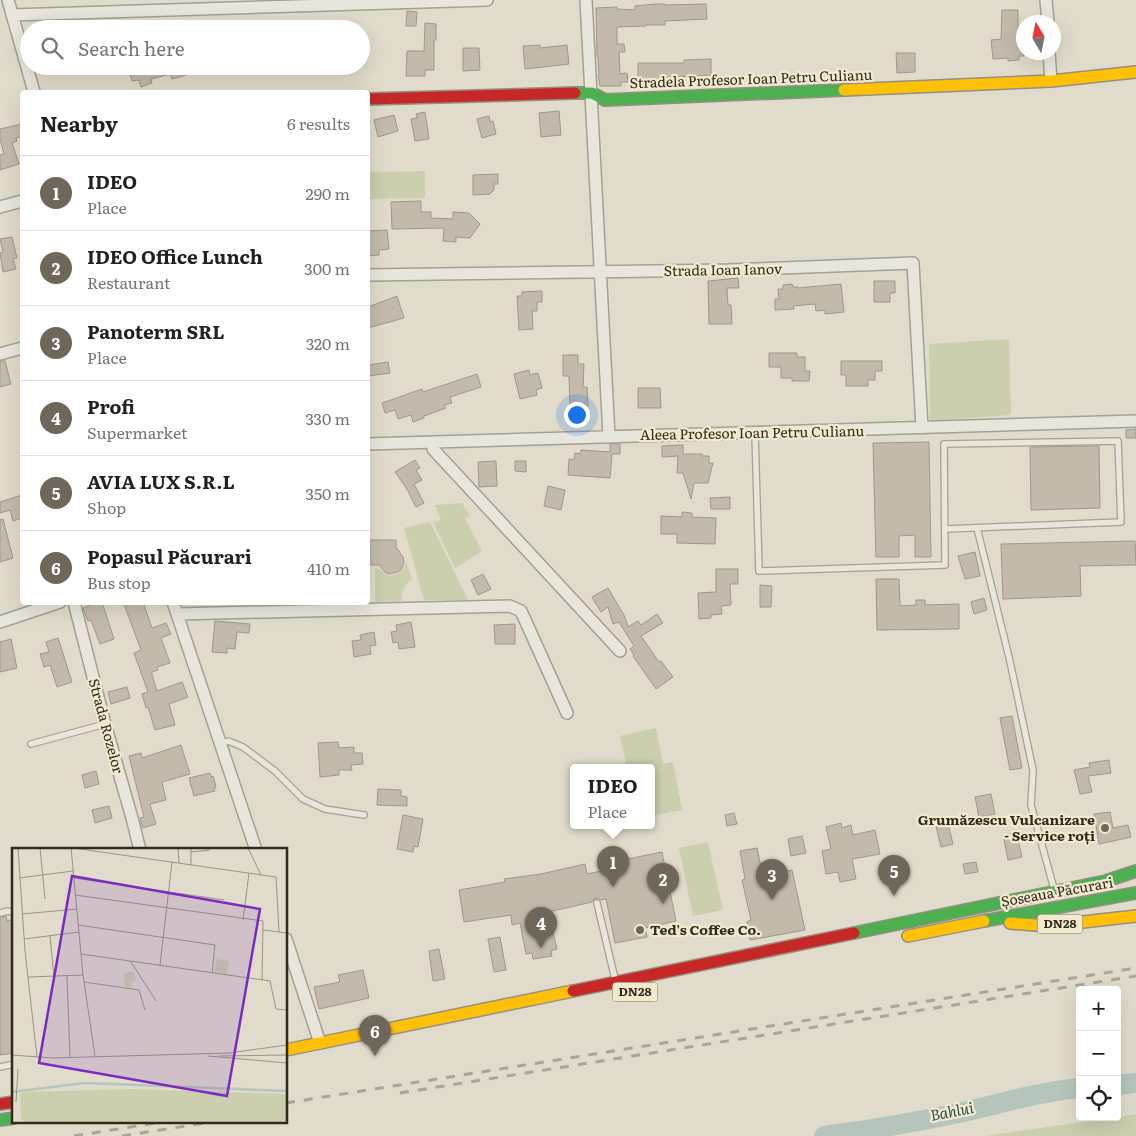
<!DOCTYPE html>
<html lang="en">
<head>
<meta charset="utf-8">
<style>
	:root { --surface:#fff; --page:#f2f2f2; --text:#202124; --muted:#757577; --line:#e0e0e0; --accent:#6f675a }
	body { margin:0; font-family:Literata,serif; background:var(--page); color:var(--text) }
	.controls { position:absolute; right:15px; bottom:15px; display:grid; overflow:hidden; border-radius:5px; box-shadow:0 5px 20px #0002 }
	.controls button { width:45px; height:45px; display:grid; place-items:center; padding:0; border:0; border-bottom:1px solid var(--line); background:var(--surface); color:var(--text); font:25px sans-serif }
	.compass { position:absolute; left:1016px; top:15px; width:45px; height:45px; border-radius:50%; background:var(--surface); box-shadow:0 5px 20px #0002; rotate:350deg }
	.you { position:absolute; left:576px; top:414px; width:18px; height:18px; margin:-12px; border:4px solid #fff; border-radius:50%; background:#1a73e8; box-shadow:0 0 0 8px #1a73e833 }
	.badge { display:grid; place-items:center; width:32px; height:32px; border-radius:50%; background:var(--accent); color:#fff; font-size:16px; font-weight:700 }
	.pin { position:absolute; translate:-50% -41px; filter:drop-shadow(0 1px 2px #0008) }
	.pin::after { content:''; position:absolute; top:26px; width:18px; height:15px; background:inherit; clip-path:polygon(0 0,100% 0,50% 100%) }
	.popup { position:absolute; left:570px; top:764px; width:85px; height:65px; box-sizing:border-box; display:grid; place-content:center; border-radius:5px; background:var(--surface); filter:drop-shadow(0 1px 4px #0005); font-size:16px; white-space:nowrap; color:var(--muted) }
	.popup b { font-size:19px; color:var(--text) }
	.popup::after { content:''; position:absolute; left:50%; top:100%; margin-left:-10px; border:10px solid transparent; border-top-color:var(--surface) }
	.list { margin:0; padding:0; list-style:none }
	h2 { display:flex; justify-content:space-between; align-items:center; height:65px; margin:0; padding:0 20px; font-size:21px }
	h2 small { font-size:16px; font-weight:400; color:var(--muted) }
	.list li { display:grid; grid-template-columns:32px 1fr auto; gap:15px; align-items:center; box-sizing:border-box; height:75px; padding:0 20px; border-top:1px solid var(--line) }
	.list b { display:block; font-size:19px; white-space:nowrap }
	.list p { margin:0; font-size:16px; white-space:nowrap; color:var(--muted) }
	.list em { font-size:16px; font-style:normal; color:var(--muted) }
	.icon { flex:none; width:28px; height:28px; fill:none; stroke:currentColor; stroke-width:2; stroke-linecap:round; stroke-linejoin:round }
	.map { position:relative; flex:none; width:1136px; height:1136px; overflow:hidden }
	.search { position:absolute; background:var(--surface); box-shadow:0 5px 20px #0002; left:20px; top:20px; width:350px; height:55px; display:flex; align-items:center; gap:12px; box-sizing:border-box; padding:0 18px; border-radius:28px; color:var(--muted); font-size:19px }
	.panel { position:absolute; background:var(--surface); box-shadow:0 5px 20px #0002; left:20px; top:90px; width:350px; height:515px; border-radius:5px }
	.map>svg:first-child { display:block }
	.green { fill:#cccfad }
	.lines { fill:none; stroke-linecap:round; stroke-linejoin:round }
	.river { stroke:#b5c5bc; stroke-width:20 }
	.building { fill:#c3baab; stroke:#9f978a }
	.lane-casing { stroke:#a5a094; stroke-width:8 }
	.street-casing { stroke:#a5a094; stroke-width:14 }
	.fast-casing { stroke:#948f83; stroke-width:14 }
	.slow-casing { stroke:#948f83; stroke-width:14 }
	.jam-casing { stroke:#948f83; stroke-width:14 }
	.lane { stroke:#e8e5db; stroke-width:5.5 }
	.street { stroke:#e8e5db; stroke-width:11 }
	.fast { stroke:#4caf50; stroke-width:11 }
	.slow { stroke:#ffc107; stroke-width:11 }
	.jam { stroke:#c62828; stroke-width:11 }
	.rail { stroke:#a8a59b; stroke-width:3; stroke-dasharray:9 9; stroke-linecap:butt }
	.poi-dot { fill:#6f675a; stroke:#f1eacf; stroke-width:2 }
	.labels { text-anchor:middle; stroke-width:4.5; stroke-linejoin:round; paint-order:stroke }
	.shield { fill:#f1eacf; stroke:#6b6352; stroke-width:1 }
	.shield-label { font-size:12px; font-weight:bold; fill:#32291d }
	.street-label { font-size:14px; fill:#32291d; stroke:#f1eacf }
	.poi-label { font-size:14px; font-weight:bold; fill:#32291d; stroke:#f1eacf; text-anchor:end }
	.water-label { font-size:15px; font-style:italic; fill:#2e4f50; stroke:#f1eacf }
	.inset-river { fill:none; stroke:#b5c5bc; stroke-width:2.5 }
	.inset-road { fill:none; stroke:#9a9485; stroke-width:1 }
	.view { fill:#7b2cbf; fill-opacity:0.15; stroke:#7b2cbf; stroke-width:2.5 }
	.inset-edge { fill:none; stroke:#32291d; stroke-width:2.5 }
</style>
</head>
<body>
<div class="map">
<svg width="1136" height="1136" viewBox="0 0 1136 1136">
	<rect width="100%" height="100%" fill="#e0dbca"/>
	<path class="green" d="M425 171V198L369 199V172Z
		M1009 339 1011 415 930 421 929 344Z
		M462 503 470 516 465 518 482 551 455 568 433 522 441 520 435 505Z
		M430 522 468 600H424L404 528Z
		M406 562 412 579C404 585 402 591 402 601L375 602V568C387 571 388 581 402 571Z
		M656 728 663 764 673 762 682 810 652 816V768H627L620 736Z
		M708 842 723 910 693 916 679 848Z
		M1136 1114V1136H985L1117 1117Z"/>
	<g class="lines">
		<path class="river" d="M1117 1085 1136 1083
			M824 1136C870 1130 917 1122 963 1112 1003 1103 1038 1092 1080 1088"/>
	</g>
	<path class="building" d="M655 4H665V5L706 4 707 19 665 21V25H646V26L617 27V44H624L625 52H619L620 74 627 73 628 82H621V86H600L598 75H599L598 57H597L596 8 617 7V9L635 10V6Z
		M1002 10H1018V38H1024V56H1019V60L1008 61V58L993 59 991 40 1001 39Z
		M407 11 417 12 416 26H406Z
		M425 23 436 24V40H434V70H425V76H406L407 51H424Z
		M540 45V48L567 45 569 64 525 69 523 46Z
		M463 48H479L480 70 463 71Z
		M896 53H915V72L897 73Z
		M711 59V75L679 77V80H638V63H684V60Z
		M132 66H187V69L185 70 186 75 172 79 170 74 151 79 152 83 141 87 139 80 132 81 129 71 133 70Z
		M559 111 561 135 541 137 539 113Z
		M425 112 429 139 415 141 411 119 417 118 416 114Z
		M394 115 398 131 378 137 374 120Z
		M489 116 490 122 493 121 496 134 482 138 477 119Z
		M22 124V136L16 138 17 141 12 143 19 164 0 170V155L4 154 0 139V129Z
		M498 174V184H494V190L490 194 473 195V175Z
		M421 201V212H431V218L453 219V212L469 213 480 224 470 238 456 237V242L443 241 444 228 392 229 391 202Z
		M387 230 389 249 379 250V255L368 256V231Z
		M12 237 17 258 13 259 16 269 3 272 0 253 3 252 0 239Z
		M738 278 739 288H727L728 305H731L732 324H709L708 281Z
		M874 281H895V293H890V302H874Z
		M792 284 793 287H798V288L841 284 844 312 825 314V310L816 311 815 304 793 306 794 309 775 310V299H779L778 289H783V285Z
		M542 291V302H537V311H532L533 329 519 330 517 296H522V292Z
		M397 296 404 318 368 328V307Z
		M769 353H797V357H805V371H810L809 381H792V378H781V367H769Z
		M563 355H578V364H584L583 387H587L588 406 570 407 569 376H563Z
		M0 361H5L11 384 0 387Z
		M841 361H882V371H875V380H868V386H846V375H841Z
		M388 362 390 373 368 376V365Z
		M529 370 530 375 538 373 542 388 536 390 537 395 520 399 514 374Z
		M477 374 481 387 450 397 452 403 444 405 446 408 424 416V418L413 422 411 415 398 419 395 410 385 413 382 403 422 389 423 392Z
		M638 388H660L661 408H638Z
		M1136 429V438H1126V430Z
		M929 442 931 557H915V535L899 536V557H876L873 443Z
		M610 444H620V454H612L610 478 568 475 569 459 574 460 575 453 580 454 581 450 610 452Z
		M683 445V454H702V456H709V463H713L708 483H694L691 499 683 473H677L678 456 662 457V446Z
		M1099 446 1100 508 1031 510 1030 447Z
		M415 460 420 468 416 470 422 480 414 484 424 503 416 507 407 489 395 472Z
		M496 461 497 486 479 487 478 462Z
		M515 461H526V472L515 471Z
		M548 486 565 490 561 510 544 506Z
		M22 495V518L13 521 10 510 0 513V502Z
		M730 497V509H711L710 498Z
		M682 512 692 513V517L716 518 715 544 677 543V534H661V516L682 517Z
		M3 519 13 558 0 562V520Z
		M370 540H396V547L403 557 404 562 401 570 397 572 389 574 385 572 379 565H370Z
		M1135 541 1136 565 1080 566 1081 596 1003 599 1001 544Z
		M975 552 980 576 965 579 958 556Z
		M716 569H738V584H730L731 605 721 606 722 614 711 615V618L699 619 698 593 716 592Z
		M483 574 491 589 478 595 471 580Z
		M876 579H899L900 606 916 605V600H925V605L959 604V629L877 630Z
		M760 585 772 586 771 607H760Z
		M608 588 625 617 628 627 638 621 641 625 657 614 663 623 641 636 659 662 661 661 673 677 656 689 633 656 634 655 630 649 634 646 619 622 613 624 608 607 601 612 592 597Z
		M984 598 987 610 974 614 971 602Z
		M97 602H102L114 639 100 644 91 620 88 621 83 608Z
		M128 602H143L152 628 166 623 171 634 161 638 170 663 157 667 158 670 152 672V675L157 691 182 682 188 697 169 704 175 725 155 730 148 707 146 708 142 694 148 692 134 653 141 650 124 604Z
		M215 621 250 624 249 633 237 632 235 649 227 648V653L212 652Z
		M411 622 415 647 399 649 398 642 393 643 391 632 397 631 396 625Z
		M515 624V644H495L494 625Z
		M374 632 376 645 370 646 371 654 354 657 352 641 361 640 360 635Z
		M58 638 72 682 57 687 50 665 44 667 40 654 49 652 46 642Z
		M11 639 17 668 0 672V642Z
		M127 687 130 698 111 704 108 692Z
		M1012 716 1022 768 1010 770 1000 718Z
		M338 742 339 748 354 747V753H362L363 764 351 765 352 770H339V775L320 777 318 743Z
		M181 745 190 774 162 782 166 800 150 804 156 824 143 828 140 818 144 817 129 756 141 753 142 758Z
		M1109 760 1111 773 1088 776 1092 792 1080 794 1074 770 1090 767 1089 763Z
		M96 771 99 784 85 788 82 775Z
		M210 773 211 777 213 776 216 787 214 788 215 791 194 796 189 778Z
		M378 789 401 790V796L407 797V806L377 805Z
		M991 794 995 814 979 817 975 797Z
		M109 806 112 818 95 823 92 810Z
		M1110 812 1113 828 1128 825 1131 837 1099 844 1094 814Z
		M734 813 737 824 727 826 725 815Z
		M403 815 423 819 418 847 414 846 413 852 397 849Z
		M841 823 842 828 851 825 853 835 875 830 880 854 852 859 856 879 840 882 838 872 826 874 822 851 831 849 826 827Z
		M948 824 953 844 941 847 936 826Z
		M1016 832 1022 857 1008 860 1003 835Z
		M802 836 806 853 791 856 788 839Z
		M757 848 763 876 792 870 805 930 750 940 747 922 751 920 742 880 745 879 740 851Z
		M662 852 676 921 645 928 647 937 615 943 606 899 601 900 598 898 594 899 592 902 548 912 557 949 551 951 552 956 533 959 532 953 526 954 520 923 512 925 511 915 464 922 459 890 505 882 504 879 541 874 585 864 587 874 629 865 628 859Z
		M976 862 978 872 965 874 963 864Z
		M6 916 7 921 14 919V1053L0 1055V918Z
		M500 937 506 970 494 972 488 939Z
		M439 949 445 979 433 981 429 951Z
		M363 970 369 998 319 1009 314 987 340 982 338 975Z"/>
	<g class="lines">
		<g class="lane-casing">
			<path id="lane" d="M755 433 759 571 945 565 944 444 1118 441 1121 522 946 529
				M977 528 1009 657 1033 770 1031 805 1054 889
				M31 744 105 724
				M220 744 228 741 243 747 275 771 303 799 325 809 364 815
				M597 903 615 979
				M0 913 8 911 14 913
				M0 1067 14 1064"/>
		</g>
		<g class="street-casing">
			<path id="street" d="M8 0 34 92
				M586 0 609 436
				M1046 0 1048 22
				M12 15 487 0
				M1049 52 1051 81
				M0 207 22 201
				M368 275 728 270 913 263 922 428
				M0 354 22 348
				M434 443 433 449 620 651
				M368 444 1136 421
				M74 602 105 724 132 818 140 850
				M173 602 256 850
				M177 614 510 606 521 611 567 713
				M0 622 60 602
				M286 939 320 1043"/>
		</g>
		<g class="fast-casing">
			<path id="fast" d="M575 93H592L605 100 844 90
				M1106 881 1136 871
				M984 921 1136 893
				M854 933 1106 881
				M0 1120 14 1118"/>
		</g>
		<g class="slow-casing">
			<path id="slow" d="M844 90 1051 81 1136 72
				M1010 923 1048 926 1136 916
				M908 936 984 921
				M286 1050 573 991"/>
		</g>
		<g class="jam-casing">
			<path id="jam" d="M368 99 575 93
				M573 991 854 933
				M0 1104 14 1102"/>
		</g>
		<use href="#lane" class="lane"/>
		<use href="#street" class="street"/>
		<use href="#fast" class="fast"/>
		<use href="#slow" class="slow"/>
		<use href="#jam" class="jam"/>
		<path class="rail" d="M400 1093 1136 976
			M286 1103 1136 968
			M74 1136 162 1122
			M122 1136 211 1122"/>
	</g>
	<g class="poi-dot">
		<circle cx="1105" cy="828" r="5"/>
		<circle cx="640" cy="930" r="5"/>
	</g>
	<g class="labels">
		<g class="shield">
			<rect x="1037.5" y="914.5" width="45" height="19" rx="4"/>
			<rect x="612.5" y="982.5" width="45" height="19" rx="4"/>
		</g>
		<g class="shield-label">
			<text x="1060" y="928">DN28</text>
			<text x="635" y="996">DN28</text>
		</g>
		<g class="street-label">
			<text transform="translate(751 79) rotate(-2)" y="5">Stradela Profesor Ioan Petru Culianu</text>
			<text transform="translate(723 270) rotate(-1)" y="5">Strada Ioan Ianov</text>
			<text transform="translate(752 433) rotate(-1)" y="5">Aleea Profesor Ioan Petru Culianu</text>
			<text transform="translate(106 726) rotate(75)" y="5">Strada Rozelor</text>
			<text transform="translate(1057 892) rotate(-10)" y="5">Șoseaua Păcurari</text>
		</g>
		<g class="poi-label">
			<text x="1095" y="825">Grumăzescu Vulcanizare<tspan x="1095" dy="16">- Service roți</tspan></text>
			<text x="650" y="935" text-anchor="start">Ted's Coffee Co.</text>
		</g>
		<g class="water-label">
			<text transform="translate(952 1112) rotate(-11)" y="5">Bahlui</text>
		</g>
	</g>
	<g transform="translate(12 848)">
		<rect width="275" height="275" fill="#e0dbca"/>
		<path d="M204 111 217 113 215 125 202 124ZM117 124H122L124 132 119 135 120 140 113 139 112 126ZM122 241 275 246V275H13L9 270 8 246 12 244Z" fill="#cccfad"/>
		<path class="inset-river" d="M0 244 73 235 275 243"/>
		<path class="inset-road" d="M6 0 13 103 25 209M28 0 33 51M59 0 71 127 83 208M61 0 264 29 267 84M166 0 167 15M179 0V17M236 0 249 27M179 4 198 2M7 30 61 23M62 30 212 52M63 47 251 73 250 132M10 66 65 61M231 72 237 25M66 77 203 97 200 125M251 82 275 85M38 87 42 130M12 91 67 84M69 106 258 133 264 161 275 162M119 114 144 153M148 117 160 14M55 128 58 210M16 129 71 127M72 134 127 142 133 162M217 205 275 197M0 207 40 210 217 205M196 208 275 215M207 208 275 207M4 254 6 221"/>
		<path class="view" d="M60 28 248 61 215 248 27 215Z"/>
		<rect width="275" height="275" class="inset-edge"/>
	</g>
</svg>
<div class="controls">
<button>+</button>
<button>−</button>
<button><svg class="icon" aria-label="locate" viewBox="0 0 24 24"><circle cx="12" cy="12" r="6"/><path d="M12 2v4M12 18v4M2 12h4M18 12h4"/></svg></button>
</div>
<svg class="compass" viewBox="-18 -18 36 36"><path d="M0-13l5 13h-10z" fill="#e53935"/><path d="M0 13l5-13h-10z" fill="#757577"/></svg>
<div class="you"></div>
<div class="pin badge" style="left:613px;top:887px">1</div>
<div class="popup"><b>IDEO</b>Place</div>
<div class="pin badge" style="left:663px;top:904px">2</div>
<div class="pin badge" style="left:772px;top:900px">3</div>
<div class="pin badge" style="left:541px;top:948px">4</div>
<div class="pin badge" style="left:894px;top:896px">5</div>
<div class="pin badge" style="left:375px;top:1056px">6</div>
<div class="search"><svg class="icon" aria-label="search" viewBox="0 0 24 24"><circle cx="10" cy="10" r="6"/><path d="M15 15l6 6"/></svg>Search here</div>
<section class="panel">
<h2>Nearby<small>6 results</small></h2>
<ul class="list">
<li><span class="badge">1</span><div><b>IDEO</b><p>Place</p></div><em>290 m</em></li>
<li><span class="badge">2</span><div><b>IDEO Office Lunch</b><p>Restaurant</p></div><em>300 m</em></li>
<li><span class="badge">3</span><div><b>Panoterm SRL</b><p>Place</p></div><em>320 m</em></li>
<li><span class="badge">4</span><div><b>Profi</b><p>Supermarket</p></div><em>330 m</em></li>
<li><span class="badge">5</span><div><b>AVIA LUX S.R.L</b><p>Shop</p></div><em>350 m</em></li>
<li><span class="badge">6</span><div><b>Popasul Păcurari</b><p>Bus stop</p></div><em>410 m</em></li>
</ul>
</section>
</div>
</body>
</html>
